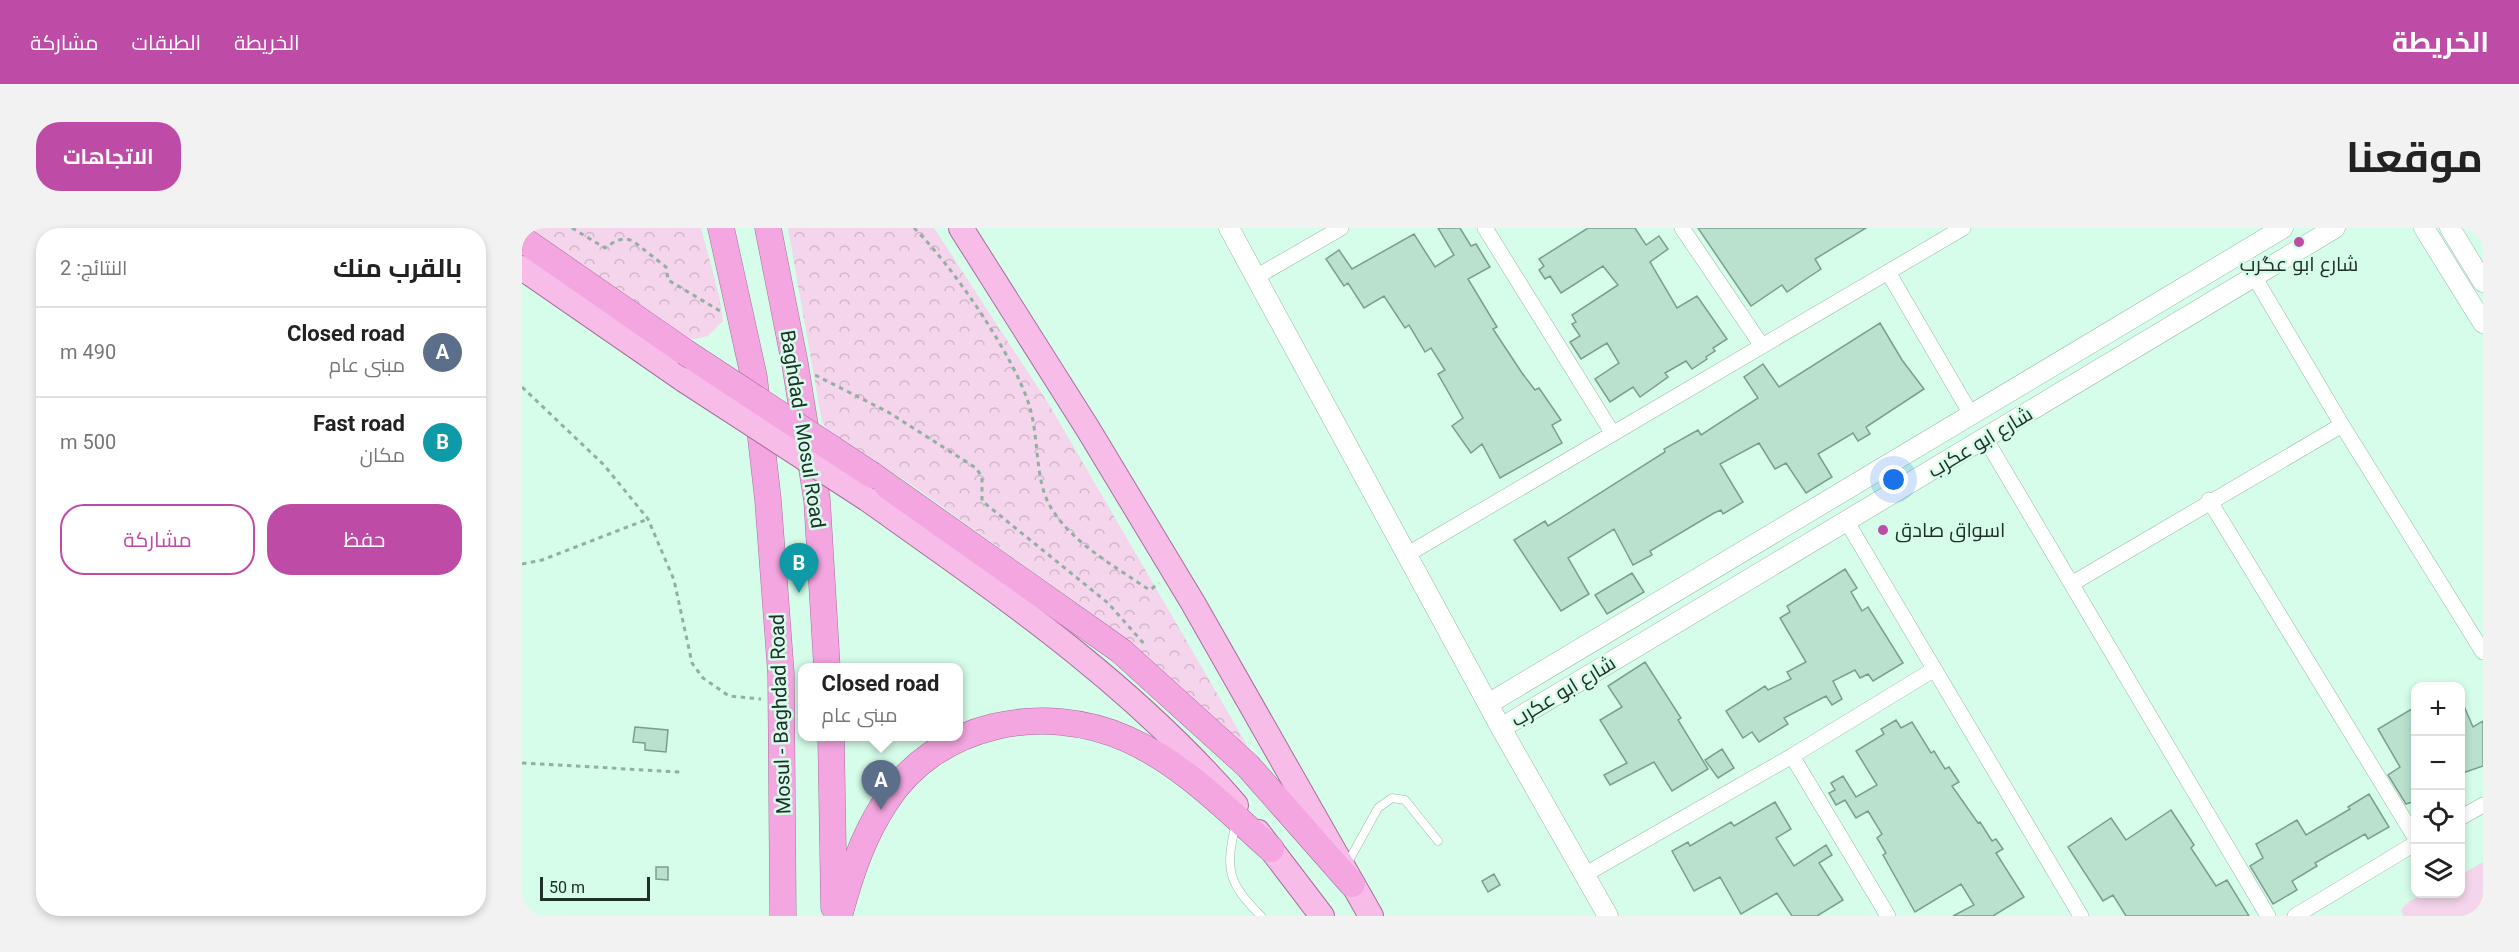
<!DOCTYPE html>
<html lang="ar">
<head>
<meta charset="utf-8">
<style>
	:root { --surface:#fff; --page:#f2f2f2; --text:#222; --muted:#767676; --line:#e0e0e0; --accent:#be4ba5 }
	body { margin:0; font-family:Roboto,Cairo,sans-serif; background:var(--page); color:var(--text); direction:rtl }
	.controls { position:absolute; right:18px; bottom:18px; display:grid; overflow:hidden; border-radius:12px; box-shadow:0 3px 9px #0003 }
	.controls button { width:54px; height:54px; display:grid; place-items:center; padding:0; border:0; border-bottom:2px solid var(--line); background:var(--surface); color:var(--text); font:30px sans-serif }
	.scale { position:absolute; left:18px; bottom:15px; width:110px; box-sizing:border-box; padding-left:6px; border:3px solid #202f28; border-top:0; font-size:16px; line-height:21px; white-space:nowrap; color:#202f28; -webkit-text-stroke:4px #d5fde9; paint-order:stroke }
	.you { position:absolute; left:1372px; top:252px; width:21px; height:21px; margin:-15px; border:4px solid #fff; border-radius:50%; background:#1a73e8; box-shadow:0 0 0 9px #1a73e833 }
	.badge { display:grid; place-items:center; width:39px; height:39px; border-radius:50%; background:var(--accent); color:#fff; font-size:20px; font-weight:700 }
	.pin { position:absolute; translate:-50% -50px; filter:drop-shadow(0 2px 3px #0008) }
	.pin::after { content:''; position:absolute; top:32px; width:21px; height:18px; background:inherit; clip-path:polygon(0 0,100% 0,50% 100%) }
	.popup { position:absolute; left:276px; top:435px; width:165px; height:78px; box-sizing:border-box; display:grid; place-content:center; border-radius:12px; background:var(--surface); filter:drop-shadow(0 2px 4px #0005); font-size:20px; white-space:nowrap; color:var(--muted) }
	.popup b { font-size:22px; color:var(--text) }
	.popup::after { content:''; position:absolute; left:50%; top:100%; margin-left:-12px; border:12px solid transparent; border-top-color:var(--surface) }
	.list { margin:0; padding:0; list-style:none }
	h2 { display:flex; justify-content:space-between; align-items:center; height:78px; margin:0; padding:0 24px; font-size:26px }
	h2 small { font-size:20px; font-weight:400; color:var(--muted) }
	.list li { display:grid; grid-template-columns:39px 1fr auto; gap:18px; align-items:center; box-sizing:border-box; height:90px; padding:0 24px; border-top:2px solid var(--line) }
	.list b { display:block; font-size:22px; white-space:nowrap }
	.list p { margin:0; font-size:20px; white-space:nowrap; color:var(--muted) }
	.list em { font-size:20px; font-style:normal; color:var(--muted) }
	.actions { display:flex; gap:12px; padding:18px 24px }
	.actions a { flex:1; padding:14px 0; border:2px solid var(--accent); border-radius:24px; text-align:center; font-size:21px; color:var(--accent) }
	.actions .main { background:var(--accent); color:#fff }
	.icon { flex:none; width:33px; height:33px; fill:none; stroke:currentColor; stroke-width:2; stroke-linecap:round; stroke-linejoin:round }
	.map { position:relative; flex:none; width:1961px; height:688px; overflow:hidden; direction:ltr; border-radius:24px }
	header { display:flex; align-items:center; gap:36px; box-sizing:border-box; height:84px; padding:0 30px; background:var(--accent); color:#fff }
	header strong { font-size:28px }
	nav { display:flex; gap:33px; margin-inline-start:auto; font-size:21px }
	.intro { display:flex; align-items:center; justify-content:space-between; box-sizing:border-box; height:144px; padding:0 36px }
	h1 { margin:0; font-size:42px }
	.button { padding:15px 27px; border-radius:24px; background:var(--accent); color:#fff; font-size:21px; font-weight:700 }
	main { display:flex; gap:36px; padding:0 36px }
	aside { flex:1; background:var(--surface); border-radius:24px; box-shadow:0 3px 9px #0003 }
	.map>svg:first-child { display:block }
	.forest { fill:url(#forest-crowns) }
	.garden { fill:#f5d5eb }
	.building { fill:#bae1ce; stroke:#7a9f8d; stroke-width:1.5 }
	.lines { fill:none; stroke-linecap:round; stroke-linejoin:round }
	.service-casing { stroke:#94baa8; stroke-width:9 }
	.minor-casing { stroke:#94baa8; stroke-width:16 }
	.tertiary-casing { stroke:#94baa8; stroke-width:21 }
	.primary-casing { stroke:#a86e9a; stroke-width:26 }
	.trunk-casing { stroke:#a86e9a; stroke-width:27 }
	.path { stroke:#91b0a0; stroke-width:3; stroke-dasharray:4.5 4.5; stroke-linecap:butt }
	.service { stroke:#fff; stroke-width:8 }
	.minor { stroke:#fff; stroke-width:15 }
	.tertiary { stroke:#fff; stroke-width:20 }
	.primary { stroke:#f7bce8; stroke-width:24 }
	.trunk { stroke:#f4a6e0; stroke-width:26 }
	.primary-bridge-casing { stroke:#a86e9a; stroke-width:26; stroke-linecap:butt }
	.trunk-bridge-casing { stroke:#a86e9a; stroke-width:27; stroke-linecap:butt }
	.primary-bridge { stroke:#f7bce8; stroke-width:24 }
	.trunk-bridge { stroke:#f4a6e0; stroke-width:26 }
	.poi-dot { fill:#be4ba5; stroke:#d5fde9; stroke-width:2 }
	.labels { text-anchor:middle; stroke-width:5; stroke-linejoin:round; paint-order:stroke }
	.poi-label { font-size:20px; fill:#202f28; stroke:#d5fde9 }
	.street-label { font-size:20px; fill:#202f28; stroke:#d5fde9 }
</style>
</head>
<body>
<header>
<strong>الخريطة</strong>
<nav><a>الخريطة</a><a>الطبقات</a><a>مشاركة</a></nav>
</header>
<div class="intro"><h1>موقعنا</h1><a class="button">الاتجاهات</a></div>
<main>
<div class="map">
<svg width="1961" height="688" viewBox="0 0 1961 688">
	<defs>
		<pattern id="forest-crowns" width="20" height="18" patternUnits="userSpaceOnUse" patternTransform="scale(1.5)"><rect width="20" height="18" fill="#f5d5eb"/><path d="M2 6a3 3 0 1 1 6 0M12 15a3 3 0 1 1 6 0" fill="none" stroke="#d2b7ca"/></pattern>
	</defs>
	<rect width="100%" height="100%" fill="#d5fde9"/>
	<path class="forest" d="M7 0H179L197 67 201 93 186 108 167 112Z
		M266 0H412L528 178 725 517 717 521 584 396 390 257 306 202 300 194Z"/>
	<path class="garden" d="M1961 634V688H1882L1879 683C1889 663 1920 666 1938 666L1939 647Z"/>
	<path class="building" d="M916 0H938L949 18 954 16 968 39 946 51 975 99 971 101 1000 145 1013 162 1017 160 1039 192 1030 197 1040 215 978 250 960 216 949 225 930 198 941 190 916 146 923 142 909 120 903 124 887 97 883 100 862 68 842 80 826 55 822 58 804 31 817 22 830 41 892 6 913 39 932 27Z
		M1066 0H1113L1124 17 1137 8 1146 21 1128 34 1155 80 1175 68 1205 111 1191 120 1193 123 1184 129 1185 131 1170 141 1164 133 1143 145 1146 149 1118 169 1111 159 1088 174 1073 151 1097 135 1085 115 1059 131 1048 114 1058 108 1050 96 1054 94 1050 87 1096 57 1081 38 1039 65 1028 48 1023 51 1017 42 1022 38 1017 31Z
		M1176 0H1344L1293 31 1299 41 1281 53 1265 64 1260 57 1229 78Z
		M1358 95 1380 132 1402 161 1344 199 1348 206 1336 213 1331 205 1296 226 1310 249 1284 265 1264 235 1253 241 1237 215 1198 236 1221 274 1201 286 1199 282 1192 285 1128 323 1130 327 1111 337 1092 301 1046 330 1067 366 1039 383 992 312 1023 293 1026 298 1143 224 1142 221 1176 202 1179 207 1236 170 1222 149 1241 136 1257 159Z
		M1323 341 1335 360 1329 364 1340 383 1346 379 1381 435 1351 453 1346 446 1338 450 1333 442 1311 453 1320 471 1310 477 1304 468 1262 490 1266 496 1237 514 1230 504 1221 510 1204 483 1243 458 1246 462 1269 451 1265 444 1284 434 1258 390 1268 384 1265 378Z
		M1110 345 1122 364 1085 386 1073 367Z
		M1123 434 1159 490 1156 492 1186 541 1150 563 1132 534 1088 557 1082 547 1105 535 1078 492 1100 479 1086 458Z
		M1938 469 1951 499 1961 493V538L1938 546Z
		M1893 479V573L1884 576 1866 547 1878 539 1856 501Z
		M1374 492 1379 500 1390 494 1409 525 1412 523 1423 541 1427 539 1437 554 1430 558 1456 595 1458 594 1470 613 1474 611 1481 621 1474 625 1502 669 1471 688H1431L1452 677 1439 656 1393 684 1361 627 1364 625 1355 610 1360 606 1346 583 1334 590 1323 572 1314 577 1307 565 1313 562 1309 555 1321 548 1334 569 1355 557 1334 523 1362 506 1359 501Z
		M113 499 146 502 144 524 123 522V515L111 514Z
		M1200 521 1212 540 1196 550 1183 532Z
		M1847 566 1867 599 1846 611 1843 606 1793 635 1795 638 1770 653 1775 662 1751 676 1728 638 1741 630 1734 616 1775 592 1784 607 1828 581 1826 579Z
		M1253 574 1269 601 1254 610 1272 638 1304 617 1310 627 1297 635 1321 672 1295 688H1270L1255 665 1219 686 1198 649 1172 663 1150 623 1166 614 1168 618 1209 594 1212 598Z
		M1649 582 1672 617 1669 620 1694 658 1705 652 1727 688H1604L1591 667 1581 673 1546 619 1589 590 1604 612Z
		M134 639H146V652L134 651Z
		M972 646 978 657 966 664 960 653Z"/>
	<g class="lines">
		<g class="service-casing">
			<path id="service" d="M714 595C703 641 705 654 739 688
				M825 636 856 580 870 570 883 572 916 613"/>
		</g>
		<g class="minor-casing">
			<path id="minor" d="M963 0 1091 206
				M1160 0 1240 118
				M1366 44 1450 188
				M734 49 819 0
				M1733 50 1820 197 1961 424
				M1463 210 1746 688
				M1687 272 1894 611
				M1325 294 1559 688
				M886 326 1441 0
				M1551 355 1820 197
				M1270 528 1366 688
				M1938 590 1961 577
				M1062 647 1270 528 1411 442
				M1773 688 1894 615"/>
		</g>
		<g class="tertiary-casing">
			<path id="tertiary" d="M707 0 979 500 1086 688
				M1902 0 1961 95
				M1928 0 1961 54
				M966 476 1761 0
				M979 500 1813 0"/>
		</g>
		<g class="primary-casing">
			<path id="primary" d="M439 0 566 201 671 375 849 688
				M0 40 162 152
				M345 271C477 365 607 453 714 577
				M736 604 800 688"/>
		</g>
		<g class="trunk-casing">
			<path id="trunk" d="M199 0 232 149 246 272 259 446 261 688
				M246 0 273 136 295 272 305 440
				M0 11 163 124
				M350 247 599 423 726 538 830 656
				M309 508 312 679
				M317 688C328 648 340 610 363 575 414 494 522 474 605 511 661 536 704 581 749 621"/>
		</g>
		<path class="path" d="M50 0 83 20C92 14 99 8 111 13L144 39 146 52 198 83
			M392 0C429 36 494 130 508 180 517 211 513 252 528 278 549 314 588 335 621 358L628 362 637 355
			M293 147 366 184 454 240 460 249V273L586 375 624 418
			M0 159 82 237 126 291 152 352 170 435 181 450 207 468 239 471
			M0 336 20 332 126 291
			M0 535 158 544"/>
		<use href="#service" class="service"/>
		<use href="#minor" class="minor"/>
		<use href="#tertiary" class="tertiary"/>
		<use href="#primary" class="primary"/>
		<use href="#trunk" class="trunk"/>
		<g class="primary-bridge-casing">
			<path id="primary-bridge" d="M162 152 345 271"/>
		</g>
		<g class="trunk-bridge-casing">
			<path id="trunk-bridge" d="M163 124 350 247"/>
		</g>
		<use href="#primary-bridge" class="primary-bridge"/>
		<use href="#trunk-bridge" class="trunk-bridge"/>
	</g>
	<g class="poi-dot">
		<circle cx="1777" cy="14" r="6"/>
		<circle cx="1361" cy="302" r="6"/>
	</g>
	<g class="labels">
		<g class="poi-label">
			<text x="1777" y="43">شارع ابو عگرب</text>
			<text x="1373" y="309" text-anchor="start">اسواق صادق</text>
		</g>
		<g class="street-label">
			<text transform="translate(281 201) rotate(81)" y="7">Baghdad - Mosul Road</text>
			<text transform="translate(1458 214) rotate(-31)" y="7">شارع ابو عكرب</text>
			<text transform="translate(1041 463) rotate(-31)" y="7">شارع ابو عكرب</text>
			<text transform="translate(258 486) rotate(-92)" y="7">Mosul - Baghdad Road</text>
		</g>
	</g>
</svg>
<div class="controls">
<button>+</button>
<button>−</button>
<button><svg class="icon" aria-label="locate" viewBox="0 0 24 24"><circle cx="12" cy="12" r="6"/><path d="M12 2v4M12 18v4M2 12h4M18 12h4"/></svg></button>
<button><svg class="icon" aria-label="layers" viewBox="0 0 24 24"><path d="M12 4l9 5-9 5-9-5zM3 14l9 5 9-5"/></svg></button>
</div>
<div class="scale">50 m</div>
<div class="you"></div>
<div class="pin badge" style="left:359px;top:582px;background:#5c6f8a">A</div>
<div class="popup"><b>Closed road</b>مبنى عام</div>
<div class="pin badge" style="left:277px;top:365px;background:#0f9aa8">B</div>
</div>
<aside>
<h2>بالقرب منك<small>النتائج: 2</small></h2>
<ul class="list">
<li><span class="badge" style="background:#5c6f8a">A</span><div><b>Closed road</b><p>مبنى عام</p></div><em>490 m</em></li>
<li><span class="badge" style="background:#0f9aa8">B</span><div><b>Fast road</b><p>مكان</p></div><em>500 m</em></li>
</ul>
<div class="actions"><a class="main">حفظ</a><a>مشاركة</a></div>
</aside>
</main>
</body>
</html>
